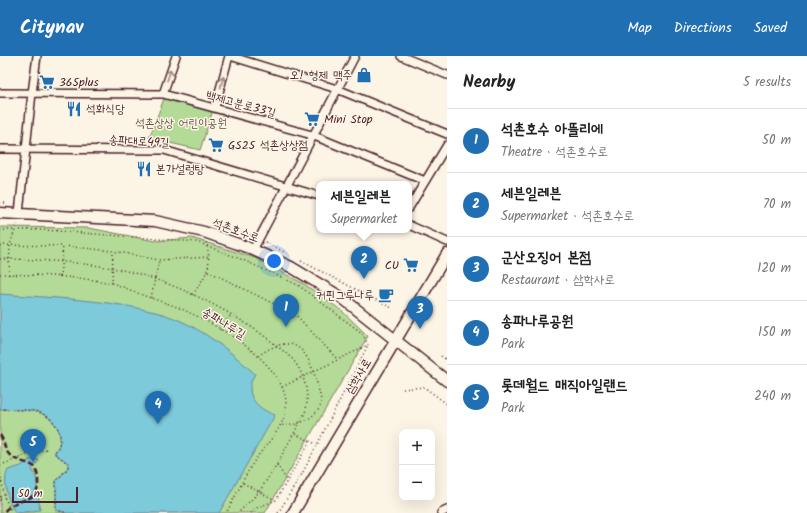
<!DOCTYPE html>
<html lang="en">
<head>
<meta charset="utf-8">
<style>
	:root { --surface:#fff; --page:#f6f6f6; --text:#222; --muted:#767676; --line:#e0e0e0; --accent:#1f6fb2 }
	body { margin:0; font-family:Kalam,"Poor Story",sans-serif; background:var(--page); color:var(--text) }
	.controls { position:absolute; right:12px; bottom:12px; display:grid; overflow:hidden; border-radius:8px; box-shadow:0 4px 16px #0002 }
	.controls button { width:36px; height:36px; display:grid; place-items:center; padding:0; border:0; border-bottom:1px solid var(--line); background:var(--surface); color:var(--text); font:20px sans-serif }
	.scale { position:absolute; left:12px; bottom:10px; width:66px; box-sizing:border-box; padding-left:4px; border:2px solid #4a1f2b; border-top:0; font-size:11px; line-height:14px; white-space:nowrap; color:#4a1f2b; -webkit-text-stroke:3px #fcf5e5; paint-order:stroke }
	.you { position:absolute; left:274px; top:205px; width:14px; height:14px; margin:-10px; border:3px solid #fff; border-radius:50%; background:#1a73e8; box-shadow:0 0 0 6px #1a73e833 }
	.badge { display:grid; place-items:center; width:26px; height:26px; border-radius:50%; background:var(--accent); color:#fff; font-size:13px; font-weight:700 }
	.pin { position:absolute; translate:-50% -33px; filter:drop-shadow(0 1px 2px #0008) }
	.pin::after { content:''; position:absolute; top:21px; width:14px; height:12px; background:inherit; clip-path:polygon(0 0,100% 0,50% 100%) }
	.popup { position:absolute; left:316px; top:125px; width:96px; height:52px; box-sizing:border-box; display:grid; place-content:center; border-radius:8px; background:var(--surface); filter:drop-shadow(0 1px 3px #0005); font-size:13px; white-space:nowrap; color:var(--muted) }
	.popup b { font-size:15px; color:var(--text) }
	.popup::after { content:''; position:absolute; left:50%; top:100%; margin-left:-8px; border:8px solid transparent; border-top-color:var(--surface) }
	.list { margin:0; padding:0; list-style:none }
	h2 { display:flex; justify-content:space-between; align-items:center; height:52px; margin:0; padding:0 16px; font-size:17px }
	h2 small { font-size:13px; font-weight:400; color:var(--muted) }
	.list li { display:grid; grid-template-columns:26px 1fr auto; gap:12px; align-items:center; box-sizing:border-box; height:64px; padding:0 16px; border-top:1px solid var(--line) }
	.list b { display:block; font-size:15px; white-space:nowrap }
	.list p { margin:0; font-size:13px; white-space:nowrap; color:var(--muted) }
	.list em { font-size:13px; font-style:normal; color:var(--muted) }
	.map { position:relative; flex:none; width:447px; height:457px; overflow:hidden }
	header { display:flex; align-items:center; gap:24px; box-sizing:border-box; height:56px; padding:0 20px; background:var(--accent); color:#fff }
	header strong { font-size:19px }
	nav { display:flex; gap:22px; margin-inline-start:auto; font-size:14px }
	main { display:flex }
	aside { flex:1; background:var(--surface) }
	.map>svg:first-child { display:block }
	.green { fill:#b3db97; stroke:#7e7d61 }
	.water { fill:#7dcadb; stroke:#698695 }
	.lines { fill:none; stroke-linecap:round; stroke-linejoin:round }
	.street-casing { stroke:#4a1f2b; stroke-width:10 }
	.secondary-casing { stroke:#4a1f2b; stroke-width:13 }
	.path { stroke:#4a1f2b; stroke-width:1.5; stroke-dasharray:1 3; stroke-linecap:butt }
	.street { stroke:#fcf5e5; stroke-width:7 }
	.secondary { stroke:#fcf5e5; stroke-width:10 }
	.rail { stroke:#4a1f2b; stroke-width:2.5; stroke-dasharray:6 3; stroke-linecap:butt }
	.oneway { stroke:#a38a88 }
	.labels { text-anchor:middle; stroke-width:3; stroke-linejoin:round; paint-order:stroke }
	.poi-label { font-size:12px; fill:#4a1f2b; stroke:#fcf5e5; text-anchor:start }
	.street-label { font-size:12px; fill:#4a1f2b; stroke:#fcf5e5 }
	.park-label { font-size:12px; fill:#644e46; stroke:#fcf5e5 }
</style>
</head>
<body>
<header>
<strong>Citynav</strong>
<nav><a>Map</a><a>Directions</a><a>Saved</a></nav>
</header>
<main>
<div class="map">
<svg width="447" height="457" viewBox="0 0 447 457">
	<rect width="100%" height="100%" fill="#fcf5e5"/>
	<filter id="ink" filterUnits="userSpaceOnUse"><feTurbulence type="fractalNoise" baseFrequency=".025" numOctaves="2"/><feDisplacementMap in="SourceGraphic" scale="8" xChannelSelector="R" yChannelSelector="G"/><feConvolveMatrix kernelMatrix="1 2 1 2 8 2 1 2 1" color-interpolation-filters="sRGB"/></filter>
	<g filter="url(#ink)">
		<path class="green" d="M165 40 213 54 200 94 149 82Z
			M0 171 89 172 155 185 192 182 255 202 304 228 341 254 368 280 265 457H0Z"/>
		<path class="water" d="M0 238C51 242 105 243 155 256 193 265 227 292 255 318 242 338 257 353 275 359L219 457H67L56 454V425L67 413 69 408 54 397C68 382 56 362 38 356 27 353 12 354 0 353Z
			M34 403 39 404 32 413 36 421 40 454 16 457C8 448 2 425 8 414L21 410 29 404Z"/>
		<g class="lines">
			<g class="street-casing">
				<path id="street" d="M230 0 337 33 447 78
					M401 0 447 19
					M0 37 163 38 312 79 425 125
					M163 38 176 0
					M215 51 229 0
					M0 93 164 94 319 140
					M409 152 447 89
					M19 157 32 37 37 0
					M409 169 447 186
					M253 194 355 0
					M441 457 447 454"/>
			</g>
			<g class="secondary-casing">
				<path id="secondary" d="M0 157 155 165 204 176 249 192 291 211 341 241 447 325
					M293 457 447 198"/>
			</g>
			<path class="path" d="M0 147H6
				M222 172 251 179
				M0 174H45L197 186 243 204 298 229 362 277 368 289
				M265 186 290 199
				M0 189 63 190 113 195 159 204 210 201
				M0 203C35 203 78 206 112 212 168 222 232 254 276 289 282 294 289 299 294 305 305 319 310 341 305 357L277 408 259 436 238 457
				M301 205 392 252
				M208 215 296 259 338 304
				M0 218C37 219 75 220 111 227 123 230 134 236 145 240 159 245 174 249 188 256 221 271 290 310 286 353 283 373 266 388 255 404 244 421 236 440 226 457
				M9 219 10 189 17 168
				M60 221 63 190
				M112 227 113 195
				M193 239C206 217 213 213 206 186
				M151 242 159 204
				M220 274 231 259
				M258 300C293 275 307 291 317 327 318 334 323 344 320 351 313 364 294 371 280 369
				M441 300 447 304
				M282 331 368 289
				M403 333 424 331 447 348
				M0 353C12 354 27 353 38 356 56 362 68 382 54 397L69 408 67 413 56 425V454L67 457
				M295 378 316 388
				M0 409C18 404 29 395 48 393
				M277 409 288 426
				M0 418 5 442 12 457
				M243 427 275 444
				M0 440V445
				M0 443 5 442
				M251 457 254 453 276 444 310 385
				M278 457 302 418 368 289"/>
			<use href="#street" class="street"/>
			<use href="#secondary" class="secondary"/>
			<path class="rail" d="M0 379C4 384 4 392 8 397 14 406 28 405 36 412 46 453 19 436 3 457"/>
		</g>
		<defs><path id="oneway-shaft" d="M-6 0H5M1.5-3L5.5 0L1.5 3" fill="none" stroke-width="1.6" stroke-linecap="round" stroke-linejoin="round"/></defs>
		<g class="oneway">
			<use href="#oneway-shaft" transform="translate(169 19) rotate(-71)"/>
			<use href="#oneway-shaft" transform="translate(222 26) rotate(-75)"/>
		</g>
	</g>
	<defs>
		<g id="shop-bare" transform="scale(1.2)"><path d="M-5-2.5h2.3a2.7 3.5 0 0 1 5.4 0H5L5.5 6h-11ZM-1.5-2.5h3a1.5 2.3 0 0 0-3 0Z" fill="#1f6fb2" stroke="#fcf5e5" stroke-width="2.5" paint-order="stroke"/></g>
		<g id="supermarket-bare" transform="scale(1.2)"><path d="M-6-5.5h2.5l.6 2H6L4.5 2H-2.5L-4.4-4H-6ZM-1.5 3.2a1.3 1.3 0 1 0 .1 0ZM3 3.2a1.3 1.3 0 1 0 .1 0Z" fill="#1f6fb2" stroke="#fcf5e5" stroke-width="2.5" paint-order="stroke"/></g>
		<g id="restaurant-bare" transform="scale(1.2)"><path d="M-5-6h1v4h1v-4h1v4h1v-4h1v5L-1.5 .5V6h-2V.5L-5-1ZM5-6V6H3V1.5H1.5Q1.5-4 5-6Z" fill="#1f6fb2" stroke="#fcf5e5" stroke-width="2.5" paint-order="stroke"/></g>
		<g id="cafe-bare" transform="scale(1.2)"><path d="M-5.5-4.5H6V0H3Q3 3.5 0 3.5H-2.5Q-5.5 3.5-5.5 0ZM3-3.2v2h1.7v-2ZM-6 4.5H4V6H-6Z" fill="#1f6fb2" stroke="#fcf5e5" stroke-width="2.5" paint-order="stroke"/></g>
	</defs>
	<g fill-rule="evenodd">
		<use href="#shop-bare" x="364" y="19"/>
		<use href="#supermarket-bare" x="47" y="26"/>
		<use href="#restaurant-bare" x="74" y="53"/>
		<use href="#supermarket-bare" x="312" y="63"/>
		<use href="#supermarket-bare" x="216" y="89"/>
		<use href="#restaurant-bare" x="144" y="113"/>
		<use href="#supermarket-bare" x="411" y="209"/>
		<use href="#cafe-bare" x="386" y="239"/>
	</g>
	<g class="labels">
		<g class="poi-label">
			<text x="352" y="23" text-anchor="end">오! 형제 맥주</text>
			<text x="59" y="30">365plus</text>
			<text x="86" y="57">석화식당</text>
			<text x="324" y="67">Mini Stop</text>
			<text x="228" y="93">GS25 석촌상상점</text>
			<text x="156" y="117">본가설렁탕</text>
			<text x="399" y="213" text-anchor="end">CU</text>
			<text x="374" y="243" text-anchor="end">커핀그루나루</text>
		</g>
		<g class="street-label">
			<text transform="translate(241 48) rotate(15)" y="4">백제고분로33길</text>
			<text transform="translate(139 85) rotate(3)" y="4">송파대로49길</text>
			<text transform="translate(236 174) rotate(20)" y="4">석촌호수로</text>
			<text transform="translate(224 267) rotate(31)" y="4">송파나루길</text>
			<text transform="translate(358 320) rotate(-59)" y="4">삼학사로</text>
		</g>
		<g class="park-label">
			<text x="181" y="71">석촌상상 어린이공원</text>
		</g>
	</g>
</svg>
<div class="controls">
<button>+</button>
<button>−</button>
</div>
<div class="scale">50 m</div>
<div class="you"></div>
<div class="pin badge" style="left:286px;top:271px">1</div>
<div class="pin badge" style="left:364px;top:223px">2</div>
<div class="popup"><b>세븐일레븐</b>Supermarket</div>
<div class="pin badge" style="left:420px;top:273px">3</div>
<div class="pin badge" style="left:158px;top:368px">4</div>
<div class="pin badge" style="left:33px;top:406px">5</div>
</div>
<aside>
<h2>Nearby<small>5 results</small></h2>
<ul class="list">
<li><span class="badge">1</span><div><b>석촌호수 아뜰리에</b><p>Theatre · 석촌호수로</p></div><em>50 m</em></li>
<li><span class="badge">2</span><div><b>세븐일레븐</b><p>Supermarket · 석촌호수로</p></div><em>70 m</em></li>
<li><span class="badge">3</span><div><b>군산오징어 본점</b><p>Restaurant · 삼학사로</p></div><em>120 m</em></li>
<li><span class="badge">4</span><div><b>송파나루공원</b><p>Park</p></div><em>150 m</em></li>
<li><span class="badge">5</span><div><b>롯데월드 매직아일랜드</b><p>Park</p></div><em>240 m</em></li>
</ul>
</aside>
</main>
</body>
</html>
